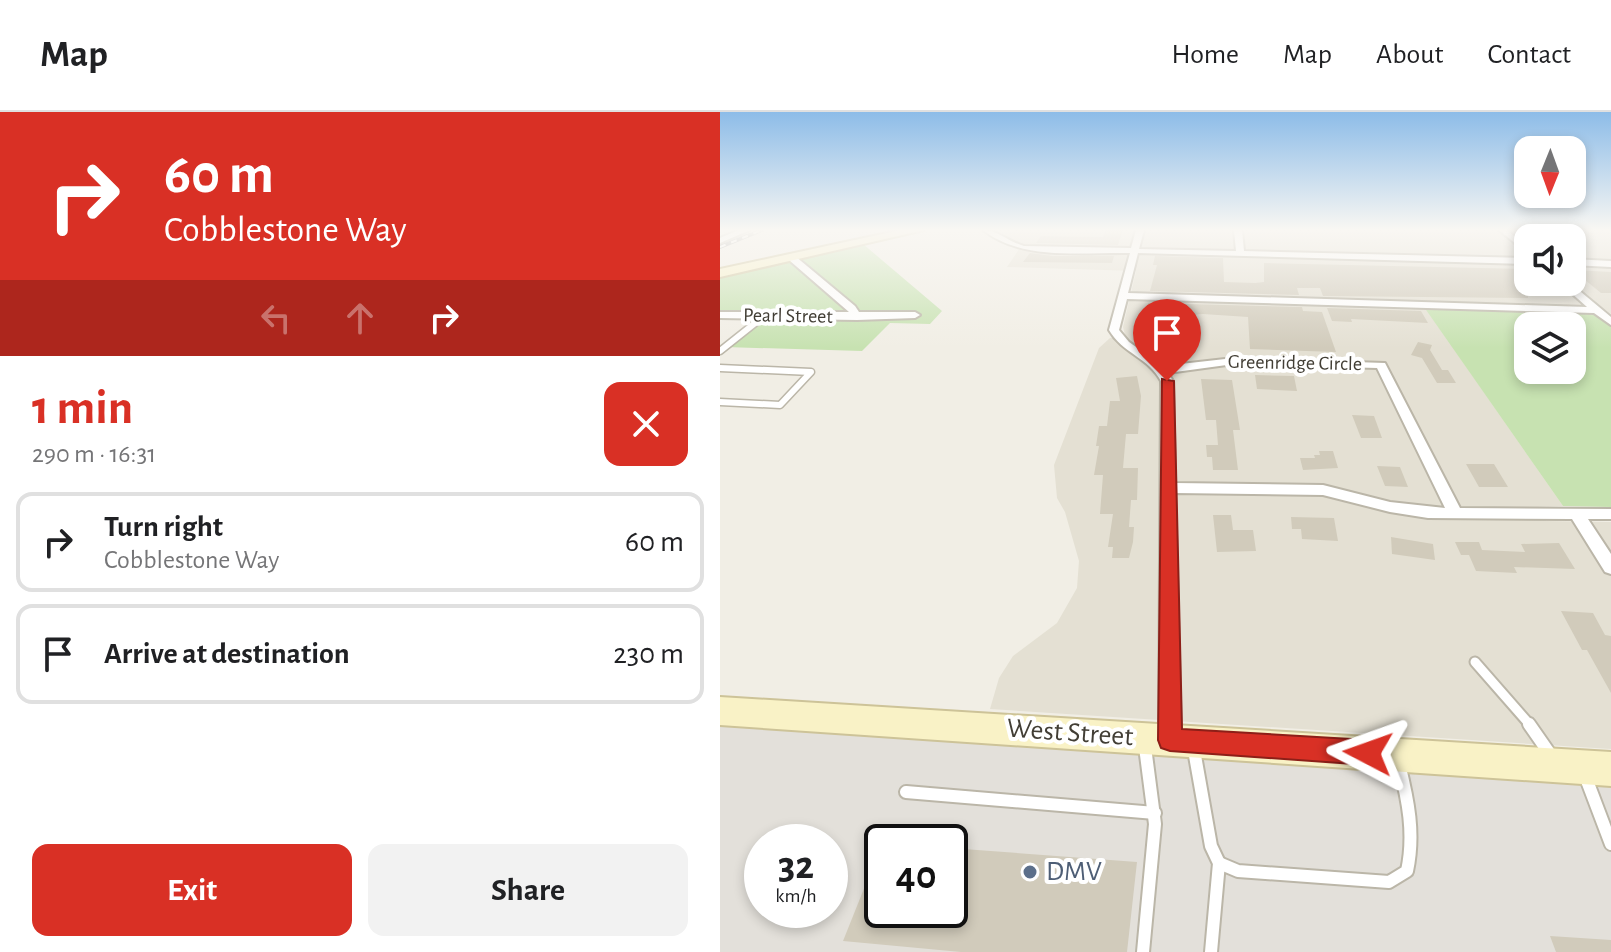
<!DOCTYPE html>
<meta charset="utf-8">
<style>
body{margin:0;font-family:"Alegreya Sans",sans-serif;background:#f2f2f2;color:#202124;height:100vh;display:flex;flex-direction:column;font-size:30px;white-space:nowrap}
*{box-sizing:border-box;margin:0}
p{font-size:26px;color:#757577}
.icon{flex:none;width:44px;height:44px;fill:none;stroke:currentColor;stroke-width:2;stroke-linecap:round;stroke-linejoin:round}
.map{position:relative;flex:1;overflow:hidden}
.details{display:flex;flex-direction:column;background:#fff;width:720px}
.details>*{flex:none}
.banner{background:#d93025;color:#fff;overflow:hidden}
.needle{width:52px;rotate:181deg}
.buttons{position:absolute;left:794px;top:24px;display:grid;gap:16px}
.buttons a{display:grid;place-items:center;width:72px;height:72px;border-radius:16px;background:#fff;box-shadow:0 4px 12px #0003;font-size:40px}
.speed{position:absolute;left:24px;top:712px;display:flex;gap:16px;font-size:40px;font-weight:700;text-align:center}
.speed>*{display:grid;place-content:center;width:104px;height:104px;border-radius:50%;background:#fff;box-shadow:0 4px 12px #0003;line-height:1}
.speed small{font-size:20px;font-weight:400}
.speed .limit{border:4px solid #111;border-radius:12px;background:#fff;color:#111}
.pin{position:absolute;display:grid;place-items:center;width:68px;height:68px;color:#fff;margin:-82px -34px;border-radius:50% 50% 50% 0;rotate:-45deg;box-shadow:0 0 8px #0007}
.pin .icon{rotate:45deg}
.me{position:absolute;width:88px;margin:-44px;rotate:274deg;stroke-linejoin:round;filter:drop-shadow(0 0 6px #0008)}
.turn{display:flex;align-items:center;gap:28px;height:168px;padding:0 32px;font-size:36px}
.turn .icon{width:104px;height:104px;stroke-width:2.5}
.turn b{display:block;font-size:56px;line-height:68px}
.lanes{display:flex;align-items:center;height:76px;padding:0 32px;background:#0003;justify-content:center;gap:40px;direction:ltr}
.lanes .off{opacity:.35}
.round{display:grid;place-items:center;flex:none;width:84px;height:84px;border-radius:16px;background:#f2f2f2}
.headline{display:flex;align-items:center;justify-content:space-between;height:136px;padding:0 32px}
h1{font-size:48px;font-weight:700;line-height:60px;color:#d93025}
.cta{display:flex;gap:16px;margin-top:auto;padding:16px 32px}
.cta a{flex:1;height:92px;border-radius:16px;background:#d93025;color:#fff;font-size:32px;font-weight:700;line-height:92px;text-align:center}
.cta a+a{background:#f2f2f2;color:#202124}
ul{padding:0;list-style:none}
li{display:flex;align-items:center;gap:24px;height:100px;margin:0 16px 12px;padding:0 16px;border:4px solid #e0e0e0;border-radius:16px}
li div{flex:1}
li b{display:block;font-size:30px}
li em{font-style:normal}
header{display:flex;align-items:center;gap:48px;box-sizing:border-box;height:112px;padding:0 40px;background:#fff;border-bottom:2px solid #e0e0e0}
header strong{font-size:38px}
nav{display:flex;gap:44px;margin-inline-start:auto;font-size:28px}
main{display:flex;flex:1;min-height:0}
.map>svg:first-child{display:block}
.residential{fill:#e4e0d3;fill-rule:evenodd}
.industrial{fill:#e3e0da;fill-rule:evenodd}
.green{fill:#c7e2b1;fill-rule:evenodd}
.building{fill:#d1cbbb}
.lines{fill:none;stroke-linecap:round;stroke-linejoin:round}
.lane-far2-casing{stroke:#bbb6a8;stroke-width:9}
.lane-far1-casing{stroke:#bbb6a8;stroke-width:13}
.lane-casing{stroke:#bbb6a8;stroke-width:16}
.street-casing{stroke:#bbb6a8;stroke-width:4}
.secondary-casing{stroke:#cdc398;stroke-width:4}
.lane-far2{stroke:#fff;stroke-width:6}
.lane-far1{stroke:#fff;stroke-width:9}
.lane{stroke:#fff;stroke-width:12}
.street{fill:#fff;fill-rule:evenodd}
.secondary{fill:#f9f2c6;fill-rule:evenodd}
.rail-casing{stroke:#949494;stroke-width:4}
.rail{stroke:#fff;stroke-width:2;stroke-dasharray:6;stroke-linecap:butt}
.route{fill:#d93025;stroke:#8d1f18;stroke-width:2}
.service-dot{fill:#5c6f8a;stroke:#fff;stroke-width:3}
.labels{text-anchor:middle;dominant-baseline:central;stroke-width:8;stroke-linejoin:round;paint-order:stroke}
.far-street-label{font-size:20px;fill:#423e35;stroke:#fff}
.near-street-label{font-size:28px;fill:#423e35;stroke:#fff}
.near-service-label{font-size:28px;fill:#4e5e75;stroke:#fff;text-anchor:start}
</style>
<header>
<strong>Map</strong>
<nav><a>Home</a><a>Map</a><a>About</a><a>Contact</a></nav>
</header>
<main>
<section class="details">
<div class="banner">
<div class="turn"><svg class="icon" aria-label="right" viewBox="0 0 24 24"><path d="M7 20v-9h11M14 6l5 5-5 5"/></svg><div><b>60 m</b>Cobblestone Way</div></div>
<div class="lanes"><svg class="icon off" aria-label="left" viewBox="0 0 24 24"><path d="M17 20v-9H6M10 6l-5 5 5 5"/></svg><svg class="icon off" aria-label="ahead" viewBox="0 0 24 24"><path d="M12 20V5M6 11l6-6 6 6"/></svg><svg class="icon" aria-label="right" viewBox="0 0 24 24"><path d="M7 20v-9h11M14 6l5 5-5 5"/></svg></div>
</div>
<div class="headline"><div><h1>1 min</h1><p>290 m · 16:31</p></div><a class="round" style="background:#d93025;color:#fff"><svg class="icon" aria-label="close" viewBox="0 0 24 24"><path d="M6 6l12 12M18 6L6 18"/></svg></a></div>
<ul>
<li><svg class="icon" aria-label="right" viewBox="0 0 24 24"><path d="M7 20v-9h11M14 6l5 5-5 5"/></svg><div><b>Turn right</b><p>Cobblestone Way</p></div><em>60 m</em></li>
<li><svg class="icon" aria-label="arrive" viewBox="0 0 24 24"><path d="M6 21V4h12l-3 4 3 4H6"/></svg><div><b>Arrive at destination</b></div><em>230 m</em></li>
</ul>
<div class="cta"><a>Exit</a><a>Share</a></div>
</section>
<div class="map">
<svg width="891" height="840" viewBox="0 0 891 840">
<rect width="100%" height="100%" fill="#f1eee5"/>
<path class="residential" d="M274 118H891V202L881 195 701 190 843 394 817 395 826 409 891 410V637L270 597 279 566 293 544 337 511 357 476 359 449 345 400 337 386 334 353 379 236 390 226 405 223 403 215 416 159 287 155 302 133ZM808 126H852V170H808Z"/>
<path class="industrial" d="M0 612 891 670V840H0ZM42 730H110V798H42ZM162 730H230V798H162Z"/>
<g class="green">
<polygon points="143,132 222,199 210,212 170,211 142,239 5,235 43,206 0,204 0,162"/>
<path d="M704 195 872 201 891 214V395L843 394ZM808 214H852V258H808Z"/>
</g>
<g class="building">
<polygon points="386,118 403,118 398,133 316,131 321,124 383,125"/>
<polygon points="310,141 333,144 394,144 392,151 303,150"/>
<polygon points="435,144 503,146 504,170 535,171 544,170 544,151 808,157 808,186 603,184 600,176 577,176 579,183 430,179 437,153 433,153"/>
<polygon points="853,158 891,160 891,181 881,181"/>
<polygon points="428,191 582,195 583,199 602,200 616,240 530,237 528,205 483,202 426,206"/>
<polygon points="607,196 701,199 708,211 631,207 632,210 612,209"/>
<polygon points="698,230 712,233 710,238 722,258 728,258 736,271 717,271 702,246 691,243"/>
<polygon points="535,263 574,264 577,279 537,277"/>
<polygon points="417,264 421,284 418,322 406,322 403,356 418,356 417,388 411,388 409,415 414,415 413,430 409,446 392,446 393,435 388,435 393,402 380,402 383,363 374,363 379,334 376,334 379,314 387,314 390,289 400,289 396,266"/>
<polygon points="481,267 512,268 520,318 513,318 518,358 493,358 492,345 487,345 486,333 498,333 496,308 486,308"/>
<polygon points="632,303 654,304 662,326 641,326"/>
<polygon points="599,339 613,339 618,356 583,358 580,346 595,346 594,343 600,343"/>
<polygon points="746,352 774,352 788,375 759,375"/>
<polygon points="657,354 680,355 688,375 665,374"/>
<polygon points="493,403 511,403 513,418 533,418 536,439 497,440"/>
<polygon points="571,405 614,406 618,429 582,427 581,417 572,417"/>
<polygon points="671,425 713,432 715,448 672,442"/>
<polygon points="735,430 759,430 762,438 805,440 801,432 839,431 855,457 794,455 797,461 756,459 749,443 741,443"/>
<polygon points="841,499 873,501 885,523 891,524 891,581 867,538 862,538"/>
<polygon points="161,734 162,798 230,798 230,736 417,750 407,840 241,840 123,829"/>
<polygon points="830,824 891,828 891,840 836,840"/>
</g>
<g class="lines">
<g class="lane-far2-casing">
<g id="lane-far2">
<polyline points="0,239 44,204"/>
<polyline points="0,256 91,260 60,293 0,290"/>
</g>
</g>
<g class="lane-far1-casing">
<polyline id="lane-far1" points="755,550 811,614"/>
</g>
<g class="lane-casing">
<g id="lane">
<polyline points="809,612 832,645"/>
<polyline points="474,638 491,734 499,751 491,840"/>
<polyline points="866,666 891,732"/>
<polyline points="186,680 435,701"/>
<path d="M499 751 518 759 669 770 687 759C695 722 688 688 679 652"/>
<polyline points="423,840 435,712 425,635"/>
</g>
</g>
<g class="street-casing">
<g id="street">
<polygon points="19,118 30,118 0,131 0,126"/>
<path d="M263 118C277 118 289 130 304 134L411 136 416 118H424L419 137 516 139 514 118H522L524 139 808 146V152L418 141 408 181 867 195 839 170H849L891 205V213L874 201 407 187 399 218 409 230 443 254 514 246 665 251 740 396 891 397V407H868L891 442V462L885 460 852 407 708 406 670 400 603 383 455 381 461 628 458 635 450 638 442 635 439 628 441 269C429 246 402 241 389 218L410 141C362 140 302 149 263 118ZM514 252 657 256 725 396 670 390 603 373 455 371 453 269 448 261Z"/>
<polygon points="779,118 787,118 808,136 808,142"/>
<polygon points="69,144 75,144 135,194 139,200 195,200 200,203 195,206 137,208 0,206 0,200 129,200 69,148"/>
<polygon points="852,147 891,149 891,155 852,153"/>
</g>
</g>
<g class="secondary-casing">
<g id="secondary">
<polygon points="181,118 204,118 0,165 0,157"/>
<polygon points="0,585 891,640 891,674 0,613"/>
</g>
</g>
<use href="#lane-far2" class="lane-far2"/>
<use href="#lane-far1" class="lane-far1"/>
<use href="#lane" class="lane"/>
<use href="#street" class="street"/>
<use href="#secondary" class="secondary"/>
<g class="rail-casing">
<polyline id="rail" points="0,135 42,118"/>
</g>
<use href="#rail" class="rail"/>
</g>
<linearGradient id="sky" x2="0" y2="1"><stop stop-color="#8dbce8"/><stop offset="0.5" stop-color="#f9f7f3"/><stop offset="1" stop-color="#f9f7f3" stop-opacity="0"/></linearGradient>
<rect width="891" height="236" fill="url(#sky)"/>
<polygon class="route" points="442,267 454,269 462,617 648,628 657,632 660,641 657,649 648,653 450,639 441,636 438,628"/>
<circle class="service-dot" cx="310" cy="760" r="8"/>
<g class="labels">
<g class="far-street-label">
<text transform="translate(68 204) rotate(1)">Pearl Street</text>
<text transform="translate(575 251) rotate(1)">Greenridge Circle</text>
</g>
<g class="near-street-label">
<text transform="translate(350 621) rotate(4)">West Street</text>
</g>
<g class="near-service-label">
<text x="326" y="760">DMV</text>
</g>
</g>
</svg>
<div class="buttons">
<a><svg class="needle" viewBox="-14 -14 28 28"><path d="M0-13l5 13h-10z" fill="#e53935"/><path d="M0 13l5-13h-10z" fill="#757577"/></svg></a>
<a><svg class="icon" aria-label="sound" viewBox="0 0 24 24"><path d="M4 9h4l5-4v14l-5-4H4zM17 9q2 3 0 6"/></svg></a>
<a><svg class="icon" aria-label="layers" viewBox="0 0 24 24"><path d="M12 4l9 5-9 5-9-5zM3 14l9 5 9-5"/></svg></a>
</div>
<div class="speed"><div>32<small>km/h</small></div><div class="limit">40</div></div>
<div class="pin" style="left:447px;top:269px;background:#d93025"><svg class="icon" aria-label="arrive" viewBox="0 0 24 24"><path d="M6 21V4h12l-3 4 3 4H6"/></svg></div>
<svg class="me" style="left:648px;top:641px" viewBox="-20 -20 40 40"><path d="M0-17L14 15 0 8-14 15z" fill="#d93025" stroke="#fff" stroke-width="4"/></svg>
</div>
</main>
